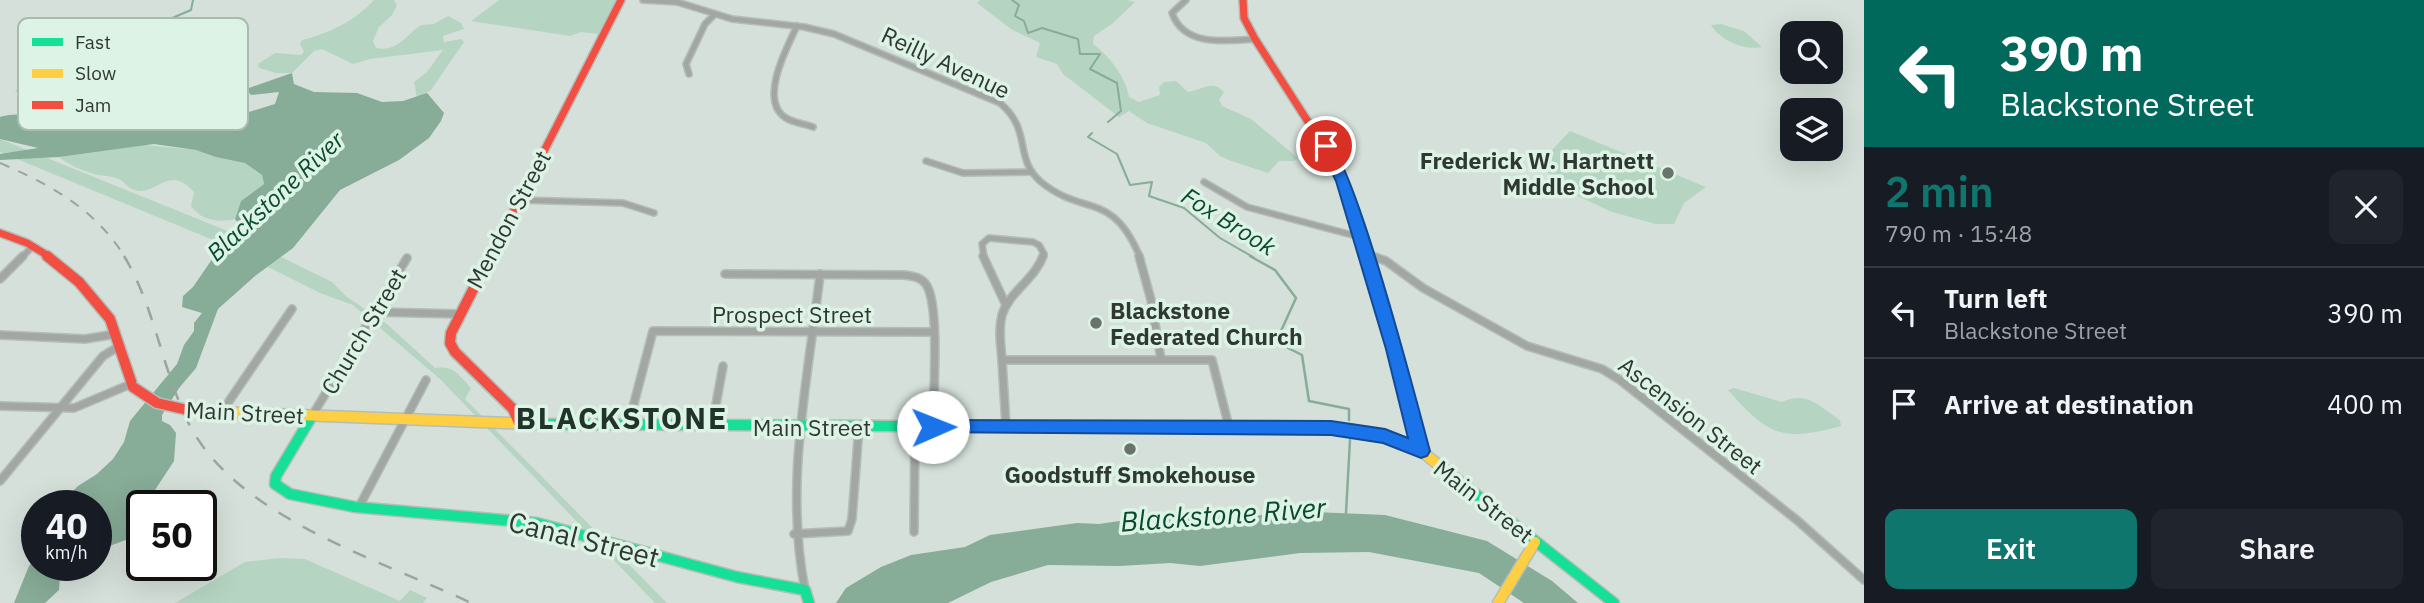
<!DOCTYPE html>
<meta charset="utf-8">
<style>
body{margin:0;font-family:"IBM Plex Sans",sans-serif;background:#20242c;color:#f1f3f6;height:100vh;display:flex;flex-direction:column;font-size:26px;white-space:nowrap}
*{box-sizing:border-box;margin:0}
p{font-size:23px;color:#9ea1a6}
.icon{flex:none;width:38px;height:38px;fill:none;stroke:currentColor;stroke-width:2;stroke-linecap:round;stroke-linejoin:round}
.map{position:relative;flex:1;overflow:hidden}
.details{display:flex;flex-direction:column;background:#171b24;width:560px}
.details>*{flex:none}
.guide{background:#00695c;color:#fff;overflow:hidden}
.tools{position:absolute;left:1780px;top:21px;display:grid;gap:14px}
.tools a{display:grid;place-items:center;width:63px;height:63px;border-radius:14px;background:#171b24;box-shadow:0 7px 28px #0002;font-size:35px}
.speed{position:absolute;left:21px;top:490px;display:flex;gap:14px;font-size:35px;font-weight:700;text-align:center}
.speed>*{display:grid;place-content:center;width:91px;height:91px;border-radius:50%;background:#171b24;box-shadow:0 7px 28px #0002;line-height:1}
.speed small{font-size:18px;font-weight:400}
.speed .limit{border:4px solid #111;border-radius:10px;background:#fff;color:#111}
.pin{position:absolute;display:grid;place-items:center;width:60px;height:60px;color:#fff;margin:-30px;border:4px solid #fff;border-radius:50%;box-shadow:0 2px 7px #0007}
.me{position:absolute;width:77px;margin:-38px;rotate:89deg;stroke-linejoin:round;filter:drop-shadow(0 0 5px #0008)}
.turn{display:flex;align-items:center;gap:24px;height:147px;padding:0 21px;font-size:32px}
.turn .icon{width:91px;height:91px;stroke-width:2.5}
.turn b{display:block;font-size:49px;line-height:60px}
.round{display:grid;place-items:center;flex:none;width:74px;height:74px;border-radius:14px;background:#20242c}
.overview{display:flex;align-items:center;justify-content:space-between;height:119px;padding:0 21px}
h1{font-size:42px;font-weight:600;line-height:52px;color:#0f766e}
.button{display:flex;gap:14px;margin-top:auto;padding:14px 21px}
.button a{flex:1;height:80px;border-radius:14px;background:#0f766e;color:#fff;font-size:28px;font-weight:600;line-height:80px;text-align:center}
.button a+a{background:#20242c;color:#f1f3f6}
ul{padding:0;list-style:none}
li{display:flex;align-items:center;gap:21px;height:91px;padding:0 21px;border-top:2px solid #363941}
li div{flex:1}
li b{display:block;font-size:26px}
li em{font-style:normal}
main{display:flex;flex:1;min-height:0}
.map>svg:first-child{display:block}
.green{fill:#b5d5c2}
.water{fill:#87ac97}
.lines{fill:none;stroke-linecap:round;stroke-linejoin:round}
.stream-far1{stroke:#87ac97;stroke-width:2}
.stream{stroke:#87ac97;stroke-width:2.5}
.street-far1-casing{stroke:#b4beb8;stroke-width:8}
.street-casing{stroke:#b4beb8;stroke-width:10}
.fast-casing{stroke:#b4beb8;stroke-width:13}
.slow-casing{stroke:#b4beb8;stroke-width:13}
.jam-far1-casing{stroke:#b4beb8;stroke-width:10}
.jam-casing{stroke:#b4beb8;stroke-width:13}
.street-far1{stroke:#a3a7a4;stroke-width:5}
.street{stroke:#a3a7a4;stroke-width:7}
.fast{stroke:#16e098;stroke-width:10}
.slow{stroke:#ffcf43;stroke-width:10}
.jam-far1{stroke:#f24e42;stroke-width:7}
.jam{stroke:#f24e42;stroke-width:10}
.rail-far1{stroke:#9da39f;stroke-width:2;stroke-dasharray:10 10;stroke-linecap:butt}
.rail{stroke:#9da39f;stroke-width:2.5;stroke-dasharray:14 14;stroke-linecap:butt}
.jam-bridge-casing{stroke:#b4beb8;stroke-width:13;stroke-linecap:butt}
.jam-bridge{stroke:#f24e42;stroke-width:10}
.route{fill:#1a73e8;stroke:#114b97;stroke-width:2}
.poi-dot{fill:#69736c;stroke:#dcf3e5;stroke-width:2.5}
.labels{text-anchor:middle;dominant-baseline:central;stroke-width:7;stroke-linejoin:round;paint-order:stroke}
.street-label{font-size:23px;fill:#2f3832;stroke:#dcf3e5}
.poi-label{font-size:23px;font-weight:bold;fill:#2f3832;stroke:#dcf3e5;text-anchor:end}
.water-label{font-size:24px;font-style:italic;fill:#0a492d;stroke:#dcf3e5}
.near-water-label{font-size:28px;font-style:italic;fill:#0a492d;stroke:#dcf3e5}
.near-street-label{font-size:28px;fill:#2f3832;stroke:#dcf3e5}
.district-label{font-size:30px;font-weight:bold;letter-spacing:2px;fill:#213429;stroke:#dcf3e5}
.key{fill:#dcf3e5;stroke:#a8bbaf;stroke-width:2}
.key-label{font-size:19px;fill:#2f3832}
</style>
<main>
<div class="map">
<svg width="1864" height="603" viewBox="0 0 1864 603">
<rect width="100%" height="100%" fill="#d4e0d9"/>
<g class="green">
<path d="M374 0H394L397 5 392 15 379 27 373 41 376 48C398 52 405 36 421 25L434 24 448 16 461 23 464 29 443 36 444 42 461 39 464 42 431 90 417 98 414 82 427 72 443 50 370 59 353 64 322 49 314 51 292 73H276L259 68 258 64 275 53 301 55 304 52 300 44 302 40C330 33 355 21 374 0Z"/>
<polygon points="499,0 616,0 598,34 581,32 570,36 471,21"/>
<path d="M980 0H1127L1135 2 1112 24 1094 36 1093 44C1109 56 1126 77 1129 97L1139 102 1160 95 1159 87 1164 82 1176 81 1188 92C1202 90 1212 79 1224 92L1219 100 1222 106 1251 119 1298 158 1294 161H1279L1268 173 1231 161 1220 156 1206 143 1147 123 1129 111 1119 117 1063 74 1057 64 1036 57 1040 43 1011 29 977 3Z"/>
<path d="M1721 24 1744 31 1762 47C1744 51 1720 40 1711 25Z"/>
<path d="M92 62 98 65C80 80 55 78 39 93L15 92 17 89 47 79 43 73 48 66Z"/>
<polygon points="1570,131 1706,187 1684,203 1674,224 1656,224 1612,212 1558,187 1541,162"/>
<path d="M0 139 230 232 332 282 347 297 387 324 435 368C454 365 459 375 471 388L465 399 667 603H655L440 379 353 305 320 293 218 242 0 152Z"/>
<path d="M144 145 196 150 245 163 262 175 264 184 241 201 235 219C219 223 200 220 191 206L194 192C170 165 159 192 139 191 130 190 127 185 121 180 114 176 102 176 94 174 82 170 68 165 59 157Z"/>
<path d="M1734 388 1782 402C1808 390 1821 408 1840 420L1841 426C1782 442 1769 436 1728 390Z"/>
<polygon points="279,558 305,559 400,601 410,590 427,598 423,603 175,603 245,562"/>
</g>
<g class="water">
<path d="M146 46 142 62 126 83 118 100 121 110 139 121 191 113 249 112 275 104 279 92 251 95 246 89 292 73 294 84 314 92 357 93 382 102 403 101 427 93 444 113 441 121 429 138 399 160 340 190 293 248 255 276 218 309 196 368 179 388 162 415V421L170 425 176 433 174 461 155 490V499C171 504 186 501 201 506H142V534L96 551V506H58L78 486 97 474 113 459 124 442 130 421 177 364 184 345 194 331V323L202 313 182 307 183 296 193 287 215 255 237 239 241 227 235 219 241 201 264 184 262 175 245 163 216 157 196 150 154 144 59 157 0 160V154L38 148 0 139V117C6 114 33 113 39 116 44 117 48 124 52 127 66 135 89 131 99 118L93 114C93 101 105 96 112 87 116 83 116 77 118 72 123 60 134 48 146 46Z"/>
<polygon points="1314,512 1385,515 1487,541 1552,581 1578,603 1524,603 1479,573 1369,552 1300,553 1200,566 1170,563 1120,566 1048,565 991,582 948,603 836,603 846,588 881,567 911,555 965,547 990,535 1077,523 1099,524 1169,514 1181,516 1213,513 1233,517"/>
<polygon points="37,556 37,565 71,565 60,577 59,590 45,603 14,603 29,566"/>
</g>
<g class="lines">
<g class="stream-far1">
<polyline points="1012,0 1019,5 1015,16 1024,21 1028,33 1042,28 1078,39 1080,54 1100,54 1090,69 1117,83 1121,111 1108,122"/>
<polyline points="139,50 161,40 151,27 191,10 193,0"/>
<polyline points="1092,133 1088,137 1117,154 1130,185 1152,182 1149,196 1184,208 1220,238 1253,257"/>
</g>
<g class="stream">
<polyline points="1250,256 1275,270 1296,298 1276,342 1302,355 1309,401 1349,409 1349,420"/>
<polyline points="1346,513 1350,440"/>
</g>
<g class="street-far1-casing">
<g id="street-far1">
<path d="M643 0 677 2 732 19 804 27 834 34 1000 103C1033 131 1013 158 1041 182 1084 217 1112 190 1140 257"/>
<path d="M1186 0 1172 13C1184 47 1225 41 1255 39"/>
<path d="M797 26C787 47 758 101 786 118 794 123 805 124 813 127"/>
<polyline points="689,74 686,64 705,24 715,14"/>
<polyline points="926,161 963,173 1032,172"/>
<polyline points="1204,182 1247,207 1360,237"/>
<polyline points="519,200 623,203 654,213"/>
<polyline points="1365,253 1377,257"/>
<polyline points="22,257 33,246"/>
<polyline points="984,257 982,244 989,238 1033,242 1039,245 1044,254 1043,257"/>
</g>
</g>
<g class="street-casing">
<g id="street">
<polyline points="983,256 1006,305"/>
<polyline points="1139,256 1151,300 1161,359"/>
<polyline points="1372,256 1386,261 1423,288 1527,346 1602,369 1620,380 1798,521 1864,580"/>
<path d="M725 274 903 275C912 276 922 277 927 286 940 309 933 397 933 427"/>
<polyline points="0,279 23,256"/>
<polyline points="376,312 459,314"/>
<polyline points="0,335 85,339 116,334"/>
<path d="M1002 360C1001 345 998 330 1002 315 1009 292 1035 279 1043 256"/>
<polyline points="0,406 74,408 131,384"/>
<polyline points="221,413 292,309"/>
<polyline points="312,416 407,258"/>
<polyline points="628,426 653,331 932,332"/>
<polyline points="712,426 723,366"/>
<polyline points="1006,426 1002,360 1212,360 1229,427"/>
<polyline points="0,481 103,356 118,347"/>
<polyline points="359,507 426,380"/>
<polyline points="914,532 915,427"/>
<polyline points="794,534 848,531 852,519 859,427"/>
<path d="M805 590C784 482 808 381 820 274"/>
</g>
</g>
<g class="fast-casing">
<g id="fast">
<polyline points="312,416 276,476 275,484 290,494 355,507 537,523 737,577 805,590 809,603"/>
<polyline points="533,424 1058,427"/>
<polyline points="1459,481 1614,603"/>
</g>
</g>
<g class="slow-casing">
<g id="slow">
<polyline points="192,411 533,424"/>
<polyline points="1058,427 1331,428 1385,436 1421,451 1459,481"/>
<polyline points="1498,603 1535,542"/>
</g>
</g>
<g class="jam-far1-casing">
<g id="jam-far1">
<polyline points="1243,0 1244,18 1255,39 1339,170 1366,257"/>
<polyline points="0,233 27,243 50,257"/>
<polyline points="490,257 621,0"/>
</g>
</g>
<g class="jam-casing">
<g id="jam">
<polyline points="47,256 79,282 110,319 133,387"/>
<polyline points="490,256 451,333 450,343 455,352 513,409 519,423"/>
<polyline points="1366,256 1395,349 1421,451"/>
</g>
</g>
<use href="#street-far1" class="street-far1"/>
<use href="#street" class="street"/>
<use href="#fast" class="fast"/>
<use href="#slow" class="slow"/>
<use href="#jam-far1" class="jam-far1"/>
<use href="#jam" class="jam"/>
<path class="rail-far1" d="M0 163C51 185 95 209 125 257"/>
<path class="rail" d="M124 256C155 307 162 370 189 424 237 518 381 560 471 603"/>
<g class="jam-bridge-casing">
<polyline id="jam-bridge" points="133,387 157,403 192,411"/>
</g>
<use href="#jam-bridge" class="jam-bridge"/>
</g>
<path class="route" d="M1326 142C1352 150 1419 411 1430 451L1427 456 1421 458 1383 443 1331 435 927 432 924 427 927 422 933 420 1331 421 1385 429 1408 438 1386 349 1336 181 1319 146Z"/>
<g class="poi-dot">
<circle cx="1668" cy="173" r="7"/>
<circle cx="1096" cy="323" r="7"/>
<circle cx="1130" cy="449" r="7"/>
</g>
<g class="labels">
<g class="street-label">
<text transform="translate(946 62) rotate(25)">Reilly Avenue</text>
<text transform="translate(508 219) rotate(-62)">Mendon Street</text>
<text x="792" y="314">Prospect Street</text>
<text transform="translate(363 331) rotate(-59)">Church Street</text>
<text transform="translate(245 412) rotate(3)">Main Street</text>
<text transform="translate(1691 415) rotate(38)">Ascension Street</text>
<text x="812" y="427">Main Street</text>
<text transform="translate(1484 501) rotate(38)">Main Street</text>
</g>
<g class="poi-label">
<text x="1654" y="160">Frederick W. Hartnett<tspan x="1654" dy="26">Middle School</tspan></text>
<text x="1110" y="310" text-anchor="start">Blackstone<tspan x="1110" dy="26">Federated Church</tspan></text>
<text x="1130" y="474" text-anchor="middle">Goodstuff Smokehouse</text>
</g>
<g class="water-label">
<text transform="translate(275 196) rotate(-43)">Blackstone River</text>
<text transform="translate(1229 221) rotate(32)">Fox Brook</text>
</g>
<g class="near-water-label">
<text transform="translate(1223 514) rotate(-4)">Blackstone River</text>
</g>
<g class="near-street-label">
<text transform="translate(584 539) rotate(14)">Canal Street</text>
</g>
<g class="district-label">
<text x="622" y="417">BLACKSTONE</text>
</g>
</g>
<rect x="18" y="18" width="230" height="112" rx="10" class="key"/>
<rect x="32" y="38" width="31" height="8" fill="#16e098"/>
<rect x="32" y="69" width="31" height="9" fill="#ffcf43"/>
<rect x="32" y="101" width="31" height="8" fill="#f24e42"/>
<g class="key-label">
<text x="75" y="49">Fast</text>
<text x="75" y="80">Slow</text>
<text x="75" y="112">Jam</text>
</g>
</svg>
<div class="tools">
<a><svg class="icon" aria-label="search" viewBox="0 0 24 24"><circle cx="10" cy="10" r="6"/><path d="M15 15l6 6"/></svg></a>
<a><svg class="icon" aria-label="layers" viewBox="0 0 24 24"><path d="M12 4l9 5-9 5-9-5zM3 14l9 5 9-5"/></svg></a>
</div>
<div class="speed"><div>40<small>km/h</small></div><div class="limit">50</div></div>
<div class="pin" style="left:1326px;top:146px;background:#d93025"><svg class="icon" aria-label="arrive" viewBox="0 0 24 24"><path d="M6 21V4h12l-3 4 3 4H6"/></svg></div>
<svg class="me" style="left:933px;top:427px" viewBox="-20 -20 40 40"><circle r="19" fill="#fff"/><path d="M0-13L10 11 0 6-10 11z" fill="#1a73e8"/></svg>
</div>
<section class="details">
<div class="guide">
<div class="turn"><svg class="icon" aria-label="left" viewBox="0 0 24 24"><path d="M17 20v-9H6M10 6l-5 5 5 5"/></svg><div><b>390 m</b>Blackstone Street</div></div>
</div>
<div class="overview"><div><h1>2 min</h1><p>790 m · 15:48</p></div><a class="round"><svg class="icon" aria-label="close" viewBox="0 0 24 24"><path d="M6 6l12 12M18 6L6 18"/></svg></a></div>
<ul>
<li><svg class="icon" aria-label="left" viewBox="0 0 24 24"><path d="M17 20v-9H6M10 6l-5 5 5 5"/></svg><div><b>Turn left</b><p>Blackstone Street</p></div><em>390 m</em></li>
<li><svg class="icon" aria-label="arrive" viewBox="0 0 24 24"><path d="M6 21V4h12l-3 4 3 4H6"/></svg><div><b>Arrive at destination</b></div><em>400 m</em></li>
</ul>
<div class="button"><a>Exit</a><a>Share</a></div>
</section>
</main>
